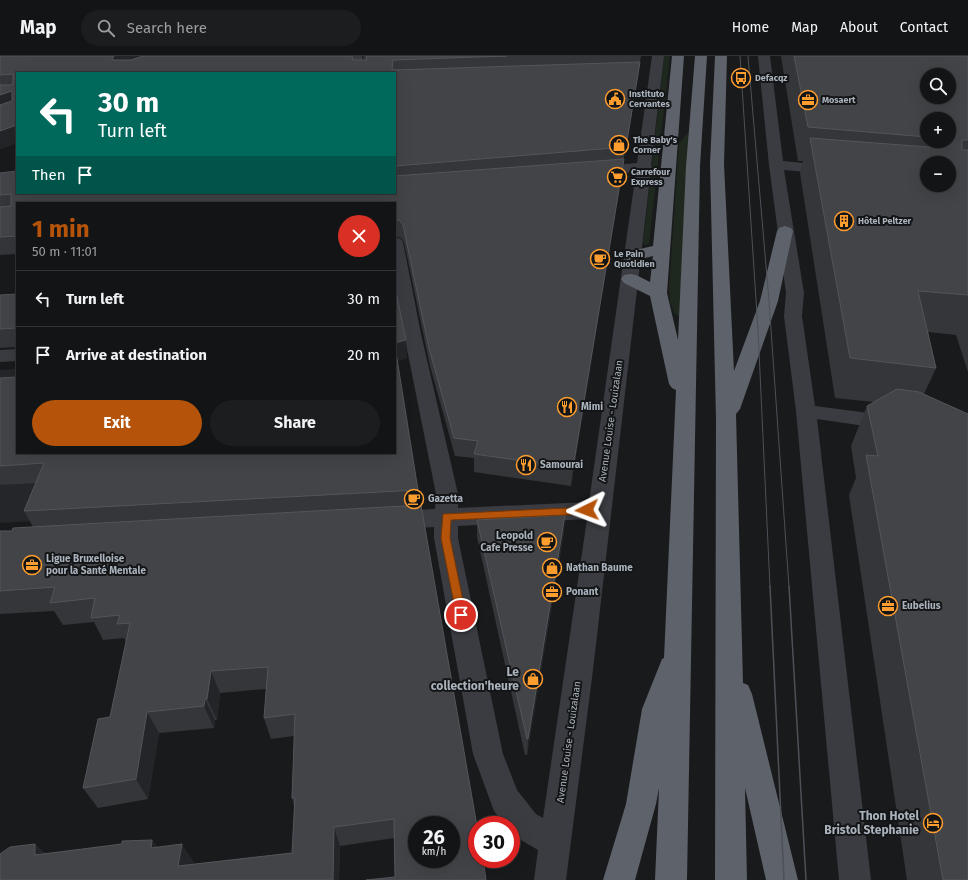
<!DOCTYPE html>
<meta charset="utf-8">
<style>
body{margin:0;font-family:"Fira Sans",sans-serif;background:#1c1d1e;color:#f1f3f6;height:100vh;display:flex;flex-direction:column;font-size:15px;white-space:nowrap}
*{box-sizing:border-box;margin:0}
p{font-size:13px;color:#9d9ea0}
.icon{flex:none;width:22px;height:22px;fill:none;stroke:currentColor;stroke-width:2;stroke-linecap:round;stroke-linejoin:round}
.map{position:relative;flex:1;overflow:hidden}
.sheet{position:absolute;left:16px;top:146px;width:380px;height:252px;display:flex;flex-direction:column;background:#131415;border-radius:0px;box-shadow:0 4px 16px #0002,0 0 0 1px #323334}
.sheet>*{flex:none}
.banner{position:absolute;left:16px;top:16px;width:380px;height:122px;border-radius:0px;box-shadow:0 4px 16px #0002,0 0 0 1px #323334;background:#00695c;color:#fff;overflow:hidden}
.buttons{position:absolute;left:920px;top:12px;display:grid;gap:8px}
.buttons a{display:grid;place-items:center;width:36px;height:36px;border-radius:50%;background:#131415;box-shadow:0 4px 16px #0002,0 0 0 1px #323334;font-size:20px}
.speed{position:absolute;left:408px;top:760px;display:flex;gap:8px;font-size:20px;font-weight:700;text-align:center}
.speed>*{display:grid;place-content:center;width:52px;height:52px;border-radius:50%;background:#131415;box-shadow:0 4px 16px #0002,0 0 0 1px #323334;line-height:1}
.speed small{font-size:10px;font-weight:400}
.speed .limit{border:6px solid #d22;background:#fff;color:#111}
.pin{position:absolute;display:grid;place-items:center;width:34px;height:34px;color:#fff;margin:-17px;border:2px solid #fff;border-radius:50%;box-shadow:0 1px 4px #0007}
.me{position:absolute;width:44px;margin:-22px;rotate:267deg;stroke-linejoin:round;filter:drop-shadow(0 0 3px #0008)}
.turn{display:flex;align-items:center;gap:14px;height:84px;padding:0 16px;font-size:18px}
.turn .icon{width:52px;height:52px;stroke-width:2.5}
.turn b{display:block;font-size:28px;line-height:34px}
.then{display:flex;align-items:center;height:38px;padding:0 16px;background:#0003;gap:8px;font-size:15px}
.round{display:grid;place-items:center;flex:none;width:42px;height:42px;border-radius:21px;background:#1c1d1e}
.head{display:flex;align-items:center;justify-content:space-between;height:68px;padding:0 16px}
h1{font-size:24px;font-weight:700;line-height:30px;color:#b45309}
.action{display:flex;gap:8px;margin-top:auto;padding:8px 16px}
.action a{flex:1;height:46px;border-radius:24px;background:#b45309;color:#fff;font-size:16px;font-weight:700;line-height:46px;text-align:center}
.action a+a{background:#1c1d1e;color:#f1f3f6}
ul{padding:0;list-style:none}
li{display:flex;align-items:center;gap:12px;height:56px;padding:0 16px;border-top:1px solid #323334}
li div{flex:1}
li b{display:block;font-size:15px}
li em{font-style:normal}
header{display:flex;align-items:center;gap:24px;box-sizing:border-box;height:56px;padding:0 20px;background:#131415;border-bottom:1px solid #323334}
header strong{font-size:19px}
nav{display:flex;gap:22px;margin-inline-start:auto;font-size:14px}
.search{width:280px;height:36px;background:#1c1d1e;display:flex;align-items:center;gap:10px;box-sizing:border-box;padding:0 14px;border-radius:22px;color:#9d9ea0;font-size:15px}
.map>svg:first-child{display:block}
.built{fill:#252629}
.green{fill:#1f281f}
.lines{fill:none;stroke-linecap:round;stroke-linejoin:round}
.minor{fill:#3a3c41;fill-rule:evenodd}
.trunk{fill:#5e626a;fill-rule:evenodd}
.tram-far1{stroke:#4d5057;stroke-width:1}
.tram{stroke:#4d5057;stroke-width:1.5}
.wall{fill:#35363a;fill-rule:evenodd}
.shaded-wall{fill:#242528}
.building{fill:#424448;stroke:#52555a;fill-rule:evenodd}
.route{fill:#b45309;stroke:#753606}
.labels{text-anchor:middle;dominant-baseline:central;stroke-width:4;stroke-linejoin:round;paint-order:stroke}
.far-poi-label{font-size:9px;font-weight:bold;fill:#abb3bd;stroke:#141517;text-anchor:start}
.poi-label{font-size:10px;font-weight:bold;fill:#abb3bd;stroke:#141517;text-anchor:start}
.street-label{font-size:10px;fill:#abb3bd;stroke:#141517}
.near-poi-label{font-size:12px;font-weight:bold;fill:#abb3bd;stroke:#141517;text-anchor:end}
</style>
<header>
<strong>Map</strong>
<div class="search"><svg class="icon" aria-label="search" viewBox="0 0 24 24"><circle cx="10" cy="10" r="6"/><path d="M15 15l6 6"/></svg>Search here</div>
<nav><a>Home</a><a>Map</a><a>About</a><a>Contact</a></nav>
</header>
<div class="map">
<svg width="968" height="824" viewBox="0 0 968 824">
<rect width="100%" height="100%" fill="#191a1c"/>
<polygon class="built" points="17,313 17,397 75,397 51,464 0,467 0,314"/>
<g class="green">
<polygon points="664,0 670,0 649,188 645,189 643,187"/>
<polygon points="687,78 690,79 681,259 679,260 674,257 670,245 669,234 679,87"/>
</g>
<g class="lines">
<g class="minor">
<polygon points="350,0 362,0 367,17 355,17"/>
<path d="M652 0H664L651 109 652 111 651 113 593 614 566 824H534L538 794 514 780 511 776V769H505L494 755 473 698 434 482V471L395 473 387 470 383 464 387 458 395 455 435 453 436 438 395 233V181L401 183 403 186 421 278 458 438V452L589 446 636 116 592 119 587 118 585 115 587 112 592 111 637 107ZM587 463 543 762 536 758 517 734 503 698 458 482V470Z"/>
<polygon points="758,0 770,0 783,105 832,110 837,111 839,114 837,117 832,118 784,114 804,237 802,260 815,350 892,360 899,362 902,367 899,372 892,374 817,363 871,824 839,824 796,355 784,260 786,237 769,109"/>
<polygon points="17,293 17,305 0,306 0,294"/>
</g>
<g class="trunk">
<polygon points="672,0 684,0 667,237 678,284 686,110 695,0 707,0 700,110 687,824 655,824 659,732 656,748 635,824 603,824 626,748 642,653 662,603 664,602 676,334 672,332 669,328 650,240 624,227 621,223 624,219 630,218 636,219 650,226 653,200 633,205 627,204 625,200 627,196 653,190"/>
<polygon points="715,0 727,0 724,108 734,315 760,245 777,175 779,172 785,170 791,172 793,175 778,245 740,353 736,358 743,627 748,629 752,638 798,824 766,824 745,732 747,824 715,824 716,363 710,108"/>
</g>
<g class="tram-far1">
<polyline points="740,0 758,274 770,531"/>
<polyline points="748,0 769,245 789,531"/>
</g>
<g class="tram">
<polyline points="770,530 784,824"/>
<polyline points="789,530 806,824"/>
</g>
</g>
<g class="wall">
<polygon points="0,0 353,4 364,4 363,0 641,0 623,107 571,430 474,416 474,402 455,400 430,310 404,186 401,182 395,180 395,147 17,147 17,198 0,199 0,117 17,137 395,137 395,17 17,17 17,87 0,93"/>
<path d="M781 0H968V316L956 279 928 276 936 312 924 338 968 824H907L849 439 856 422 851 390 867 350 874 346 835 342 800 117 803 105H798ZM927 63 949 85H927Z"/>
<polygon points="395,231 407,302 397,305 418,434 419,449 395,821 394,782 340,790 339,824 0,824 35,788 45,798 152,784 157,791 194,806 193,808 292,797 294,750 292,742 294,680 271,683 264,662 266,633 220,637 217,664 215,664 214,672 159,677 148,743 98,752 83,732 110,661 126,586 124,582 103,584 94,566 63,569 54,555 0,558 0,475 12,475 33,471 24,455 36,427 0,429 0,322 17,397 395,397"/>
<polygon points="17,238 17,291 0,292 0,239"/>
<polygon points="477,464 564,476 527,699 525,699 477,481"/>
</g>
<g class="shaded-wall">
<polygon points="114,0 157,0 120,13 112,3"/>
<polygon points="640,6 638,20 624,107 626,91"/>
<polygon points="12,35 17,48 0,56 0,39"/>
<polygon points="17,69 17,87 0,93 0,75"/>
<polygon points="624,103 622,119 571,430 573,412"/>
<polygon points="406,284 407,302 396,305 395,287"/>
<polygon points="565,459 564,476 527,699 528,683"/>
<polygon points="211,615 220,637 217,664 207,643"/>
<polygon points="205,643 215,664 214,672 204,650"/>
<polygon points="147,656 159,677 148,743 136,723"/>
<polygon points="334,771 340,790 339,824 333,824"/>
<polygon points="152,784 164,802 151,792"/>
<polygon points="35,788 53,807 35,799"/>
<polygon points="182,788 194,806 191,824 178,810"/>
</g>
<g class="building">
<polygon points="0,0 114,0 112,3 114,4 131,4 143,0 352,0 353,4 367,4 366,0 507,0 393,4 392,13 394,14 640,6 626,91 395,110 395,17 17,17 17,69 0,75 0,49 12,45 12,35 0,39 0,29 11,29 13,27 13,18 0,19"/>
<path d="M794 0H968V84H962V94H968V239L918 235 936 312 850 302 810 82 941 92 942 91V85H949V63H927V81L808 71ZM927 19H949V41H927ZM927 107H949V129H927Z"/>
<polygon points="624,103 573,412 474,398 478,385 454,382 429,292 403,169 400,165 395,163 395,147 17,147 17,180 0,181 0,151 11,150 11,138 0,139 0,117 17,115 17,137 395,137 395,131 396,131 395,129 395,120"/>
<polygon points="395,231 406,284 395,287"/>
<polygon points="17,238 17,272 0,273 0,239"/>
<polygon points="395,290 418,434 24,455 44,407 0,410 0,322 17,321 17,397 395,397"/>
<polygon points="897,333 919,336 968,358 968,824 943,824 866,399 878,400 867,350"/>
<path d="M421 449 477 770V803H483L486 824H366L395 821 394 763 334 771 333 824H0V798L10 791 35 788V799L122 788V785L152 784 151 792 182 788 178 810 292 797 295 742H292L295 658 264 662 268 611 211 615 207 643H205L204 650 147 656 136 723 83 732 98 663 110 661 130 567 117 568 120 559 91 562 95 542 50 547 55 531 0 535V475H12L13 472ZM417 769H451V803H417Z"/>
<polygon points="565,459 528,683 527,683 477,464"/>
</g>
<polygon class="route" points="587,451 592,454 587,458 451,464 450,482 466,559 464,562 461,563 457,562 441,482 443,458"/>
<defs>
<g id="bus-ring" transform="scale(1)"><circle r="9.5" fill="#141517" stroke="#ff9e2e" stroke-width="1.5"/><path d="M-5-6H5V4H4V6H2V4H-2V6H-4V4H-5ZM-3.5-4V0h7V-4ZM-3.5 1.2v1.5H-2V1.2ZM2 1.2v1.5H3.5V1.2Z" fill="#ff9e2e"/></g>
<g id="civic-ring" transform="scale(1)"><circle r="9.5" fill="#141517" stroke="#ff9e2e" stroke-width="1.5"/><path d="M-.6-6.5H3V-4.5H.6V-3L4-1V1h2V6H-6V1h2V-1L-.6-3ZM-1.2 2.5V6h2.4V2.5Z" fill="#ff9e2e"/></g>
<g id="office-ring" transform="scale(1)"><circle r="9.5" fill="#141517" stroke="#ff9e2e" stroke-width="1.5"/><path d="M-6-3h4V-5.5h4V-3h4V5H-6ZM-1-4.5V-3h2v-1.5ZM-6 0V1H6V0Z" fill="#ff9e2e"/></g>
<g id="shop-ring" transform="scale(1)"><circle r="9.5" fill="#141517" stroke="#ff9e2e" stroke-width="1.5"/><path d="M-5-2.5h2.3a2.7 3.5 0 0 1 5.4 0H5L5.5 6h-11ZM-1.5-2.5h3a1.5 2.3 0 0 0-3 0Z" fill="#ff9e2e"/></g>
<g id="supermarket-ring" transform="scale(1)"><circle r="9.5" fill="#141517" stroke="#ff9e2e" stroke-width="1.5"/><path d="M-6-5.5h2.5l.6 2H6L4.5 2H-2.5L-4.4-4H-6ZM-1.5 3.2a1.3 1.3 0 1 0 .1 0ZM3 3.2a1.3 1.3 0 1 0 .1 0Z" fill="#ff9e2e"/></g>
<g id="building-ring" transform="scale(1)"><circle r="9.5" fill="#141517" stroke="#ff9e2e" stroke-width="1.5"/><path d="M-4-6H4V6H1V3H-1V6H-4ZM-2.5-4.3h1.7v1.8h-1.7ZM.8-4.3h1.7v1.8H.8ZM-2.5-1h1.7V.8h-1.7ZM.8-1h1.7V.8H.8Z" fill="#ff9e2e"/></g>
<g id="cafe-ring" transform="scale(1)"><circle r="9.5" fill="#141517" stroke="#ff9e2e" stroke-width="1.5"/><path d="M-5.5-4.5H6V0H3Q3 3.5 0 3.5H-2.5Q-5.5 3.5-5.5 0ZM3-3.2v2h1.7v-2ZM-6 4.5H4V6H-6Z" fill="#ff9e2e"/></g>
<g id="restaurant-ring" transform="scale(1)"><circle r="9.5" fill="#141517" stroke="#ff9e2e" stroke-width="1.5"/><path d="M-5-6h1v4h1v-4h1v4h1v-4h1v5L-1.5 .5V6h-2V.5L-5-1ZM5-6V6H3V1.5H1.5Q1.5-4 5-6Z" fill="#ff9e2e"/></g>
<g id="hotel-ring" transform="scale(1)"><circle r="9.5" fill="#141517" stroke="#ff9e2e" stroke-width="1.5"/><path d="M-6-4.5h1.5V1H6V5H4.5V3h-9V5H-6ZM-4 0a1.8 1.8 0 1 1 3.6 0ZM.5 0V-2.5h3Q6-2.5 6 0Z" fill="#ff9e2e"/></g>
</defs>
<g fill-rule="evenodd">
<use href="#bus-ring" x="741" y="22"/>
<use href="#civic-ring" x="615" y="43"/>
<use href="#office-ring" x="808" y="44"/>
<use href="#shop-ring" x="619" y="89"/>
<use href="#supermarket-ring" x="617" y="121"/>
<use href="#building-ring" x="844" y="165"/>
<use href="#cafe-ring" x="600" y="203"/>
<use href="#restaurant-ring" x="567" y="351"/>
<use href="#restaurant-ring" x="526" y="409"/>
<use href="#cafe-ring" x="414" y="443"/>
<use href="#cafe-ring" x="547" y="486"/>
<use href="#office-ring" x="32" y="509"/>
<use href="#shop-ring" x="552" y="512"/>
<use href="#office-ring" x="552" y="536"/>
<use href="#office-ring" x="888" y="550"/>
<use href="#shop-ring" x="533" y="623"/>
<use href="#hotel-ring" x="933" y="767"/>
</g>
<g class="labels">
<g class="far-poi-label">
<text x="755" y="22">Defacqz</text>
<text x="629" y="38">Instituto<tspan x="629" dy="10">Cervantes</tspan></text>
<text x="822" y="44">Mosaert</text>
<text x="633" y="84">The Baby's<tspan x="633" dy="10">Corner</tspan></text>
<text x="631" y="116">Carrefour<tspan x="631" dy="10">Express</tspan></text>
<text x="858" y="165">Hôtel Peltzer</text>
<text x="614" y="198">Le Pain<tspan x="614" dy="10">Quotidien</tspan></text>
</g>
<g class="poi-label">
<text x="581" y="351">Mimi</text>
<text x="540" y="409">Samourai</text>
<text x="428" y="443">Gazetta</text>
<text x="533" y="480" text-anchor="end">Leopold<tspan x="533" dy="12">Cafe Presse</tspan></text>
<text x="46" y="503">Ligue Bruxelloise<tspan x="46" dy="12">pour la Santé Mentale</tspan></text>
<text x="566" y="512">Nathan Baume</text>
<text x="566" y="536">Ponant</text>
<text x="902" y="550">Eubelius</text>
</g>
<g class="street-label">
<text transform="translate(611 365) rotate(-82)">Avenue Louise - Louizalaan</text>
<text transform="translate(569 686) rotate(-82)">Avenue Louise - Louizalaan</text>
</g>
<g class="near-poi-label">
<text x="519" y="616">Le<tspan x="519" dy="14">collection'heure</tspan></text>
<text x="919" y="760">Thon Hotel<tspan x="919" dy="14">Bristol Stephanie</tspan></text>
</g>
</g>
</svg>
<div class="buttons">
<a><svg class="icon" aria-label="search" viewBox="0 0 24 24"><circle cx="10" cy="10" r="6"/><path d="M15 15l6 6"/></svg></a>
<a>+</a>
<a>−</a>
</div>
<div class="speed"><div>26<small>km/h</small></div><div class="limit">30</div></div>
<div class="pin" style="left:461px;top:559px;background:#d93025"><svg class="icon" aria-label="arrive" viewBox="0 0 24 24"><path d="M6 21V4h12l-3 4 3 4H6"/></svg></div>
<svg class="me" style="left:587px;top:454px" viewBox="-20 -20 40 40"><path d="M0-17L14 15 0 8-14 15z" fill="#b45309" stroke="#fff" stroke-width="4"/></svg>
<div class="banner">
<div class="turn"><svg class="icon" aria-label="left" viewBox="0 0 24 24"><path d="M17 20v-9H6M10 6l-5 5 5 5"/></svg><div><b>30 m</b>Turn left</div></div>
<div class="then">Then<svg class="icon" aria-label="arrive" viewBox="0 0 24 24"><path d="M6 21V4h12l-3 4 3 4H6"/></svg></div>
</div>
<section class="sheet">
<div class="head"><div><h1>1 min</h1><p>50 m · 11:01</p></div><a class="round" style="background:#d93025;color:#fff"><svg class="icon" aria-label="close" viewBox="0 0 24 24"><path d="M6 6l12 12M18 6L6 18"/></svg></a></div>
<ul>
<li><svg class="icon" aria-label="left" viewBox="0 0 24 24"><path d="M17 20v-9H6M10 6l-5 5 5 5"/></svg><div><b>Turn left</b></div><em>30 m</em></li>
<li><svg class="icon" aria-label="arrive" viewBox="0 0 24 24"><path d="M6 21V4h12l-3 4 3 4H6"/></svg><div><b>Arrive at destination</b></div><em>20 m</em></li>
</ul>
<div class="action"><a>Exit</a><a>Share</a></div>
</section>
</div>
